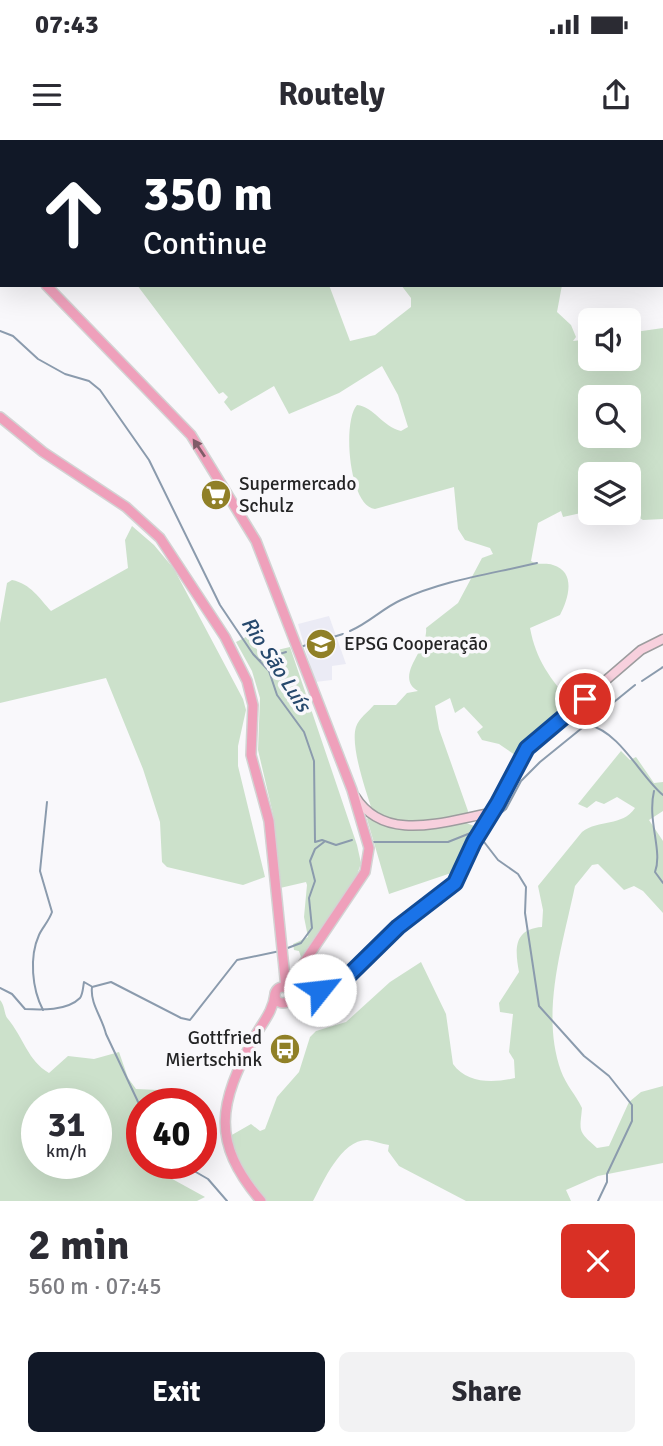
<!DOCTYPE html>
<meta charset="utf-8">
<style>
body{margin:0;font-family:Signika,sans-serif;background:#f2f2f3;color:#2b2b33;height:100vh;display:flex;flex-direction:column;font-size:26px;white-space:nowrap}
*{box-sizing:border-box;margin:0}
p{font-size:23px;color:#7c7c81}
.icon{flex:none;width:38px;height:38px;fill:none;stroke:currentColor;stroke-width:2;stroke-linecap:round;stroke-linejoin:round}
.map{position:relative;height:1061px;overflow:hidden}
.side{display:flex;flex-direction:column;background:#fff;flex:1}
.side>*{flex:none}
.top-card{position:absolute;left:0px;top:0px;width:663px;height:147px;box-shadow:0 7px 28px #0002;background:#111827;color:#fff;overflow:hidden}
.controls{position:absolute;left:578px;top:168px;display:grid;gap:14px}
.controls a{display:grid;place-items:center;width:63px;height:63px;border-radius:10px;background:#fff;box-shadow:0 7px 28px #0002;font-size:35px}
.speed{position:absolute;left:21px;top:948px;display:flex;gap:14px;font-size:35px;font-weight:700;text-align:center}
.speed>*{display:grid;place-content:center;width:91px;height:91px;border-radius:50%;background:#fff;box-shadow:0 7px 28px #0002;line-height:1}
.speed small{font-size:18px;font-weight:400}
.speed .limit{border:10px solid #d22;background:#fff;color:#111}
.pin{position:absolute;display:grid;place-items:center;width:60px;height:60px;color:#fff;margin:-30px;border:4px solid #fff;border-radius:50%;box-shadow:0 2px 7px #0007}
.me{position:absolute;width:77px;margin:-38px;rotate:61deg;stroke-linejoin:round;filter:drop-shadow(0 0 5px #0008)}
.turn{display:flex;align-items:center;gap:24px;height:147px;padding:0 28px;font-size:32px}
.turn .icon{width:91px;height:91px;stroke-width:2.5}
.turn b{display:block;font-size:49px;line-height:60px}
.round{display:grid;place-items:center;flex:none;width:74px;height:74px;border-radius:10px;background:#f2f2f3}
.overview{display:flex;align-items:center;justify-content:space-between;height:119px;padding:0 28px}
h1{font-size:42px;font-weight:800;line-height:52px}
.action{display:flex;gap:14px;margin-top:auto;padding:14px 28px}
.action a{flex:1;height:80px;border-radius:10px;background:#111827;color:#fff;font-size:28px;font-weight:800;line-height:80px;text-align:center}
.action a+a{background:#f2f2f3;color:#2b2b33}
.status{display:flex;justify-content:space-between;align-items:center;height:49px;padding:0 35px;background:#fff;direction:ltr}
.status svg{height:19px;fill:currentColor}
header{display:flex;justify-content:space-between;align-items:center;height:91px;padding:0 28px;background:#fff;font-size:32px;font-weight:800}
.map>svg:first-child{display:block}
.built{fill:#ebebf5}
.green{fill:#cce1cb;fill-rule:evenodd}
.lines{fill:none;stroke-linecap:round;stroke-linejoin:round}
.stream{stroke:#8b9bad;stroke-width:2}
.secondary-casing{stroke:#9c9c9e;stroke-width:11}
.primary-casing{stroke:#d3d3d3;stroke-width:12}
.secondary{stroke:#f7d0dd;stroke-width:8}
.primary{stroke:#efa0bb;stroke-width:9}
.oneway{fill:#7f5c68}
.route-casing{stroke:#114b97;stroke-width:18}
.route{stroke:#1a73e8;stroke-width:12}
.labels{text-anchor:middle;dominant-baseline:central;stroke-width:7;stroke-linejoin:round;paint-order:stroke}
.poi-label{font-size:19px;fill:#242425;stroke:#f9f8fb;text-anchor:start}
.water-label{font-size:21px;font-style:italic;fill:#27496d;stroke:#f9f8fb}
</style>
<div class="status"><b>07:43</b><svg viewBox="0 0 49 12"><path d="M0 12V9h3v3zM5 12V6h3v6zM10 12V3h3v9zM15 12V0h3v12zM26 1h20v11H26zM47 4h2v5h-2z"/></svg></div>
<header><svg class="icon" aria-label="menu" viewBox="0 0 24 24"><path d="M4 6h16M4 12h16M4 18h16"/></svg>Routely<svg class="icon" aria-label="share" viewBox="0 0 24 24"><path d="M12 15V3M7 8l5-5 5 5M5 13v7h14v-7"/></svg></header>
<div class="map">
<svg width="663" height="1061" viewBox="0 0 663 1061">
<rect width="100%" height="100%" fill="#f9f8fb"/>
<polygon class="built" points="329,476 346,524 332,526 332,540 315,542 298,484"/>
<g class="green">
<polygon points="318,0 663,0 663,103 662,2"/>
<path d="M137 145H329L350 201 375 195 411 167V158L401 145H562L557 172 571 185 576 197 573 201 590 199V219H628V193L663 188V379L643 380 628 371V334H590L589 365 581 373 563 377 561 371 538 383 531 421C539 426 545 422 553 425 577 432 568 460 560 475L530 488C536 520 550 539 572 563L533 595 515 615 499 604 482 600 477 592 483 587 464 567 455 573 450 558 435 566 439 589 468 671 466 683 477 687 479 694 463 729 389 754 367 679 372 670C366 651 350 606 356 587 359 578 368 572 374 565H396L407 553 418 551C393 536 429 509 426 488L458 463 482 418 493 414 490 408 465 400 458 389 454 347 375 369C349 367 342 281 357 265 374 267 383 287 401 291L408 287 398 255 382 226 339 253 289 274 274 246 231 271 224 262 228 257 223 252 219 254ZM590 257H628V296H590Z"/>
<path d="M132 386 154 405 174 429 243 559 246 570 238 606V626L265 737 243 745 167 727 162 722 160 682 143 629 106 538 0 563V483L7 443 12 440C31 444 39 458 51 471L128 428 125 400Z"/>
<polygon points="248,496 260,514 290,507 357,705 361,723 356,738 301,817 299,811 294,810 293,804 308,797 304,777 307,745 306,742 280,748 273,674 258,610 260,558 252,531 236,502"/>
<path d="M621 611 630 620 636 617 654 643 663 642V671L649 680 663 701V773L643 751 634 746 624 750 598 724 592 725 575 746C563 804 540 872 561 931 566 945 576 955 582 968 580 992 577 990 597 1008L609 1006 629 962 641 952 663 946V1023L598 1036 566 1050 571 1061H466L399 1026 388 1011 389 1005C382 1004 374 1001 367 1000 341 1000 323 1042 313 1061H267L238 1024 230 996 251 984 260 991 265 989 277 957 299 932 310 897 316 891 346 882 390 842 421 822 446 874 453 924C467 944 494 943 515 938L514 920 509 912 513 874 500 872 499 863 519 832C515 810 513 789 542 787L543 770 538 746 582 692C599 679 622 687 635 668L617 657 604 664 596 661 587 668 578 664Z"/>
<path d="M0 860C5 865 4 875 8 879 23 897 28 921 49 933L68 916 94 919 119 912 128 938 136 949 180 951 178 964H142V1024H154L165 1035 205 1057 197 1061H0ZM96 964V1024H37V964Z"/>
</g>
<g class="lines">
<g class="stream">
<polyline points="530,0 530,2"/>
<polyline points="0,191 13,196 38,219 65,234 89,241 100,250 149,320 220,465 253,514 269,531 277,555 304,592 314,621 315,702 322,700 336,705 352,700"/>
<path d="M350 491C369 483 383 468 401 460 444 440 491 434 537 423"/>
<polyline points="300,507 343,494"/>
<polyline points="260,520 286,512"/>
<polyline points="642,541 663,527"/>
<path d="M589 585C620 592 641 637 663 655"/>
<path d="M654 651C647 681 663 711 655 732L663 743"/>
<polyline points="491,681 506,669 521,641 540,622 635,545"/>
<polyline points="481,698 498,720 518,734 526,747 525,773 539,866 584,916 609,936 632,965 632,981 607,1034 607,1042 598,1061"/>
<polyline points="371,702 448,702 478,690"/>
<polyline points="285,809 301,803 312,788 309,758 315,741 310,721 315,709 324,702"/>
<polyline points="92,847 111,842 181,878 190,880 237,820 280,811"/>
<path d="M92 847C90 864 102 877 106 894L140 966 142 979"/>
<path d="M0 848 12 854 25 869C41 870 67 871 80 858 83 854 83 847 84 842L91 846"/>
<path d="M43 870C32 849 29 817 39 795 42 788 49 781 52 772L40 731 47 662"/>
<polyline points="182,1024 208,1039 227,1061"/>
</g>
<g class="secondary-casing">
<g id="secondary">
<path d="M355 656C385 705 447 680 491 673"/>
<polyline points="291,857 320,850 346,838 398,787 455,743 474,702 498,663 527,608 641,510 663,499"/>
</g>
</g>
<g class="primary-casing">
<g id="primary">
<polyline points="0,86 2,88"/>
<polyline points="46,145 191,295 256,401 352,650 369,708 365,732 287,848"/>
<polyline points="0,277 43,312 126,367 160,398 225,497 247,541 253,565 251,615 269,681 286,848"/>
<circle cx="283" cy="855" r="8"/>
<path d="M261 1061C210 1001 219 963 254 898 262 883 273 872 275 854"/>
</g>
</g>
<use href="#secondary" class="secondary"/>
<use href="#primary" class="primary"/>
</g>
<defs><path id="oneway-solid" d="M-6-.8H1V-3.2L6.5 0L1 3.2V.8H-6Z" transform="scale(1.75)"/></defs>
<use class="oneway" href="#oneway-solid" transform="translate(199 308) rotate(-124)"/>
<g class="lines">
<g class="route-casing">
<polyline id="route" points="320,850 346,838 398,787 455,743 474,702 498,663 527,608 585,559"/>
</g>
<use href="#route" class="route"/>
</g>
<defs>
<g id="supermarket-disc" transform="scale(1.575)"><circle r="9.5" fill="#908027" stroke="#f9f8fb"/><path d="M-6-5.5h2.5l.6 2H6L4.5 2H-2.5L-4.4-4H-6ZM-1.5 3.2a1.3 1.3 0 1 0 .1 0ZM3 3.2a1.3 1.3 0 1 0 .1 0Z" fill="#fff"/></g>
<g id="school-disc" transform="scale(1.575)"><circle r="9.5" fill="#908027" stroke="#f9f8fb"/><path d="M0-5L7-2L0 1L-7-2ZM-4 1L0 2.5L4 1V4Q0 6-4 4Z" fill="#fff"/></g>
<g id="bus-disc" transform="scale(1.575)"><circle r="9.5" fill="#908027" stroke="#f9f8fb"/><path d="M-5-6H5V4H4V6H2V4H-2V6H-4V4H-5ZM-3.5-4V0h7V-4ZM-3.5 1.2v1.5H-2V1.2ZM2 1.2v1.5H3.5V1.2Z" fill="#fff"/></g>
</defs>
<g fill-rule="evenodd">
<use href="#supermarket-disc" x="216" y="355"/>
<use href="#school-disc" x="321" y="504"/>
<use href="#bus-disc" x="285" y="909"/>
</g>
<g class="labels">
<g class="poi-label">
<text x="239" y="344">Supermercado<tspan x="239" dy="22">Schulz</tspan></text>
<text x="344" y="504">EPSG Cooperação</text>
<text x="262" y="898" text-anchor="end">Gottfried<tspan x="262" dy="22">Miertschink</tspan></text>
</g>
<g class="water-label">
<text transform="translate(276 524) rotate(57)">Rio São Luís</text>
</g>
</g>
</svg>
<div class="controls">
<a><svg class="icon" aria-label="sound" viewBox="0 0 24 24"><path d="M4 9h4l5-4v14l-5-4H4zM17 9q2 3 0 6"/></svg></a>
<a><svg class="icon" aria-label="search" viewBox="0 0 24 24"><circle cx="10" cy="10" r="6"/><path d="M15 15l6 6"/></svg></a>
<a><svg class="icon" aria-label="layers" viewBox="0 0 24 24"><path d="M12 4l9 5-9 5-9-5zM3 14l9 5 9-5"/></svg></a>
</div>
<div class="speed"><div>31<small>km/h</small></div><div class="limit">40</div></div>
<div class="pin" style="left:585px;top:559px;background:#d93025"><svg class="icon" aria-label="arrive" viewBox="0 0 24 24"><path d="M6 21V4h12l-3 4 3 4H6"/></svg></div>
<svg class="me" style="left:320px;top:850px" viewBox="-20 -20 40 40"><circle r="19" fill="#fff"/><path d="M0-13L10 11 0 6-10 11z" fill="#1a73e8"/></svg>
<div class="top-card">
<div class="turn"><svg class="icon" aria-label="ahead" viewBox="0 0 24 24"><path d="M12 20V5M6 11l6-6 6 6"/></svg><div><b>350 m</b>Continue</div></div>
</div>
</div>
<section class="side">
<div class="overview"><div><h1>2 min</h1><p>560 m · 07:45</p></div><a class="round" style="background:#d93025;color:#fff"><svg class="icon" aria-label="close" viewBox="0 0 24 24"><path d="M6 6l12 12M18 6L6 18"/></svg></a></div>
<div class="action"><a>Exit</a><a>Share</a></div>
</section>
